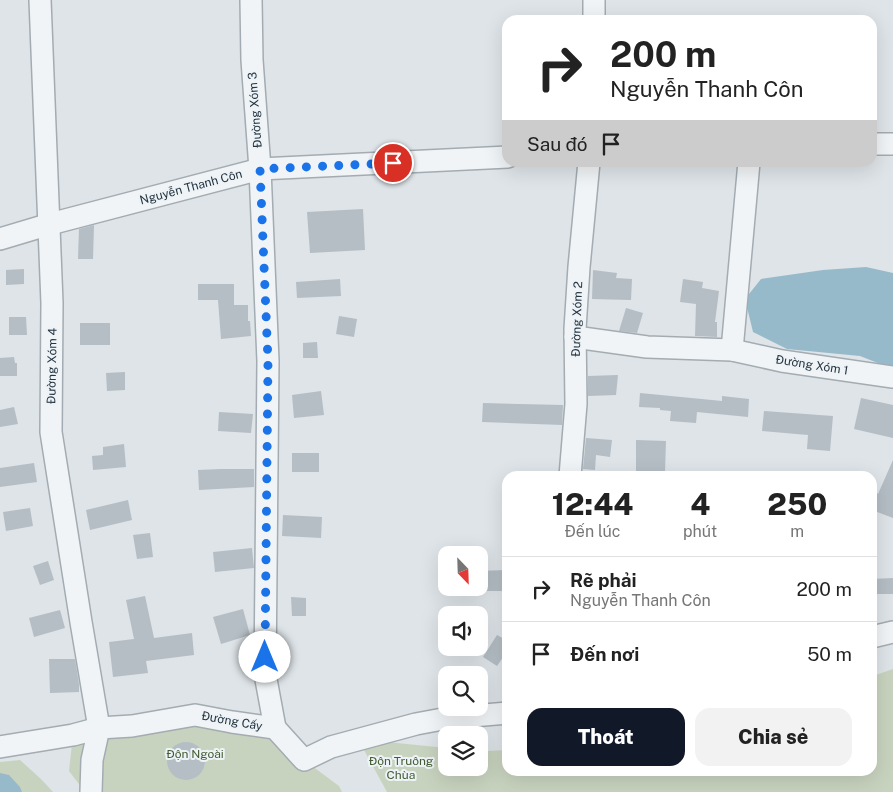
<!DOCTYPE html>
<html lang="vi">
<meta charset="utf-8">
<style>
body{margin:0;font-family:"Public Sans",sans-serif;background:#f2f2f2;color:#222;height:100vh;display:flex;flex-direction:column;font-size:19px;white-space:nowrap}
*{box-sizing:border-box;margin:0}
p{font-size:16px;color:#767676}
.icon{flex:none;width:28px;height:28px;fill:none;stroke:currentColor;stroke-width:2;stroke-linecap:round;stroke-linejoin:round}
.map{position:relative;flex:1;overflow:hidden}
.details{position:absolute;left:502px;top:471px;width:375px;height:305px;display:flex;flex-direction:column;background:#fff;border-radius:15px;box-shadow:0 5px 20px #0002}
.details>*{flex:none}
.hud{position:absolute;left:502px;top:15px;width:375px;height:152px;border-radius:15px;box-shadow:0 5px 20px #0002;background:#fff;color:#222;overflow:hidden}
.needle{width:32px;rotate:157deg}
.controls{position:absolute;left:438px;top:546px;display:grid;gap:10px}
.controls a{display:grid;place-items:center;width:50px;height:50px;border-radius:10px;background:#fff;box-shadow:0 5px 20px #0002;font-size:25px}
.pin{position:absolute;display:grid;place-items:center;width:42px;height:42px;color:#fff;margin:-21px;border:2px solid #fff;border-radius:50%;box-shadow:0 1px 5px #0007}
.me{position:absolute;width:55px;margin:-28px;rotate:0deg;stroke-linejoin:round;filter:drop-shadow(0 0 4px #0008)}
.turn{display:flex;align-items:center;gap:18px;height:105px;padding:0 25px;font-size:22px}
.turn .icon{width:65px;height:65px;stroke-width:2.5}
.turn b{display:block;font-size:35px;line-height:42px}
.then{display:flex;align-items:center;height:48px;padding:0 25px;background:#0003;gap:10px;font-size:19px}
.eta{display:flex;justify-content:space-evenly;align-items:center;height:85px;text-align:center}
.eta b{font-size:30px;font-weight:800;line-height:35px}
.action{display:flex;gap:10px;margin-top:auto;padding:10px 25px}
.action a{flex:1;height:58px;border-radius:15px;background:#111827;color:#fff;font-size:20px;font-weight:800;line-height:58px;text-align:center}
.action a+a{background:#f2f2f2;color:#222}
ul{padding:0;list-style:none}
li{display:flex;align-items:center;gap:15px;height:65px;padding:0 25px;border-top:1px solid #e0e0e0}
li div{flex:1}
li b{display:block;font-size:19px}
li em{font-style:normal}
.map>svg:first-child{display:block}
.green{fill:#c8d3bf}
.water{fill:#97baca}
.building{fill:#b5bec5}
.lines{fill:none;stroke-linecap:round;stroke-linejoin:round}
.minor-casing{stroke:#a3acb2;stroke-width:24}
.minor{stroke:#f1f4f6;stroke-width:21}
.route{stroke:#1a73e8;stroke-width:9;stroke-dasharray:0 16.2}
.labels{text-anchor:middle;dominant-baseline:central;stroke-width:4;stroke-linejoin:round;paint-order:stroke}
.street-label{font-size:12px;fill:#263540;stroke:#edf3f6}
.park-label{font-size:12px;fill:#435c33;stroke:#edf3f6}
</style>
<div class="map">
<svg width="893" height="792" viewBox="0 0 893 792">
<rect width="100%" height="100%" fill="#dee4e8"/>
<g class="green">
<polygon points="893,669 893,792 387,792 358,739 446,748 446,768 479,768 479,751 487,751 507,750 508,771 872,771 873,676"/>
<polygon points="195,715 275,728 304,760 339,786 342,792 85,792 69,771 73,735"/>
<polygon points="20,760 41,779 53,792 0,792 0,762"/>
</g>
<g class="water">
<polygon points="866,267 893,273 893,367 888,367 860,356 787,349 753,332 745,299 761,279 823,270"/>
<polygon points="0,773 9,775 20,787 22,792 0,792"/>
</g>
<g class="building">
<polygon points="363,209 365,250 310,253 307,212"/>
<polygon points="94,225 93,259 78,259 79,229"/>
<polygon points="24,269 24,284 6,285 6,270"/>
<polygon points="593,270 617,273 616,278 632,279 631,300 592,299"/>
<polygon points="340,279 341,296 297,298 296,282"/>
<polygon points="683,279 703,282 702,288 719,291 715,322 717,322 717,337 695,336 696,304 680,302"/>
<polygon points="198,284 234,284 234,305 248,305 248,321 250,321 251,336 221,339 218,300 198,300"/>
<polygon points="626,308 643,313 637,333 619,331"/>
<polygon points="339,316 357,319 354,337 336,334"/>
<polygon points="9,317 26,317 27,335 9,335"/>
<rect x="80" y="323" width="30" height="22"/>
<polygon points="317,342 318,358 303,358 303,343"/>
<polygon points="14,357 15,363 17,363 17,376 0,376 0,358"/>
<polygon points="125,372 125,390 107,391 106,373"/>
<polygon points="618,375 616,395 588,396 588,376"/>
<polygon points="321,391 324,415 294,418 292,395"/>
<polygon points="640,393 722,401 722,396 749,399 748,417 697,412 696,423 670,421 671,411 660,410 660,408 639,407"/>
<polygon points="861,398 893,405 893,438 854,429"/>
<polygon points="483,403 563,405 562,425 482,422"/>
<polygon points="14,407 18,424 0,427 0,410"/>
<polygon points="764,411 833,416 830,451 807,449 808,435 762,431"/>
<polygon points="219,412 253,414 251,433 218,431"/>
<polygon points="586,438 612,440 610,457 596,455 595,470 583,469"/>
<polygon points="636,440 666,441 665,472 636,471"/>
<polygon points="124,444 126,467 93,470 92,456 103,455 103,447"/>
<rect x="292" y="453" width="27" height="19"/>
<polygon points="893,460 893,518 872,510 872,505 877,493 878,494"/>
<polygon points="34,463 37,482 0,487 0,468"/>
<polygon points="221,469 254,469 254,487 199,490 198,470"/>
<polygon points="128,500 132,520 90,530 86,510"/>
<polygon points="30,508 33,526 6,531 3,512"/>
<polygon points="283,515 322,517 321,538 282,536"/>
<polygon points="150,533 153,557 137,559 133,535"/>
<polygon points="252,548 254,568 215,572 213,552"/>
<polygon points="48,561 54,580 40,585 33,566"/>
<polygon points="506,570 507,591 479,591 479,571"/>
<polygon points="893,578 893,594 872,594 872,579"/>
<polygon points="145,596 154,638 192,633 194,655 146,661 148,673 113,677 109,642 134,639 126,600"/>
<polygon points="291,597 306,598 306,616 292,616"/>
<polygon points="243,609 250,635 221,644 213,617"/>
<polygon points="60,610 65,628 34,637 29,618"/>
<polygon points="497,635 508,641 508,650 497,666 483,657"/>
<polygon points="49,659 75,659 79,684 79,692 50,693"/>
<circle cx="186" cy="761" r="19"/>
</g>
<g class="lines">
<g class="minor-casing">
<g id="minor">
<polyline points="40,0 52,303 51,432 81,622 99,728 92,760 91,792"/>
<polyline points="251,0 252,60 260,169 268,361 265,674 275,728"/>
<polyline points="594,20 594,0"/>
<polyline points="872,144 893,144"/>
<polyline points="0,239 50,224 260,169 508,157"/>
<polyline points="575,337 647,347 732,350 782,361 893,377"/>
<polyline points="732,350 749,162"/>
<polyline points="570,476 576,404 575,329 579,267 589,162"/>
<polyline points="872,637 893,632"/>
<polyline points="0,747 73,735 99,728 132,726 195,715 232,722 275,728 304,760 331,747 416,724 448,718 508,713"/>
</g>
</g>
<use href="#minor" class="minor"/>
</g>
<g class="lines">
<polyline class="route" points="265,657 268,361 260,169 393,163"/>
</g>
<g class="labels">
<g class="street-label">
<text transform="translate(255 110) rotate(-94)">Đường Xóm 3</text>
<text transform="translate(191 187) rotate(-15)">Nguyễn Thanh Côn</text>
<text transform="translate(577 319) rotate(-88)">Đường Xóm 2</text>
<text transform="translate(812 365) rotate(9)">Đường Xóm 1</text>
<text transform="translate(52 366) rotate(-89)">Đường Xóm 4</text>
<text transform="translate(232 721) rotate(10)">Đường Cấy</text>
</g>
<g class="park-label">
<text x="195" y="754">Độn Ngoài</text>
<text x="401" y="761">Độn Truông<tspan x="401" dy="14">Chùa</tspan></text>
</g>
</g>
</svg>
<div class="controls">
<a><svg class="needle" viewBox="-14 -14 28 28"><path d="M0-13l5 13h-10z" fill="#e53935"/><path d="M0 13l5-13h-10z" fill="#767676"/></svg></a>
<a><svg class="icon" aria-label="sound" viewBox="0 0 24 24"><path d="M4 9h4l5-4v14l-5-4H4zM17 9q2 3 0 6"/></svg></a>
<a><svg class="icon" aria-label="search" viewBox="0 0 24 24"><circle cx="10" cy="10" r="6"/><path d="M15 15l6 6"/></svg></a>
<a><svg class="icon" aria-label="layers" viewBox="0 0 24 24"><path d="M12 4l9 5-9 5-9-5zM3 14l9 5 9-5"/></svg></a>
</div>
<div class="pin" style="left:393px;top:163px;background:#d93025"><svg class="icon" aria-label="arrive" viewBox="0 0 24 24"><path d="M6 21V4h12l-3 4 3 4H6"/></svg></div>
<svg class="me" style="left:265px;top:657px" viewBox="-20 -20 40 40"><circle r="19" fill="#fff"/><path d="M0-13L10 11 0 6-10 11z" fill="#1a73e8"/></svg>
<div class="hud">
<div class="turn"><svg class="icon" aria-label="right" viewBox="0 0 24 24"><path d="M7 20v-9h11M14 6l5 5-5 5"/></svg><div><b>200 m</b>Nguyễn Thanh Côn</div></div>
<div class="then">Sau đó<svg class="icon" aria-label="arrive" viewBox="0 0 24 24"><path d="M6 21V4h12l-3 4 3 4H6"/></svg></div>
</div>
<section class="details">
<div class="eta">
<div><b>12:44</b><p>Đến lúc</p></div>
<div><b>4</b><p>phút</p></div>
<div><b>250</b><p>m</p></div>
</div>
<ul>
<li><svg class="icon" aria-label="right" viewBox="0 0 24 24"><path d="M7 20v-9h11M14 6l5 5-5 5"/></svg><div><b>Rẽ phải</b><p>Nguyễn Thanh Côn</p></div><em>200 m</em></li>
<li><svg class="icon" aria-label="arrive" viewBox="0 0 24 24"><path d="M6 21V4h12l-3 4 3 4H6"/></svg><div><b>Đến nơi</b></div><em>50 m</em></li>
</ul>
<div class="action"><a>Thoát</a><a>Chia sẻ</a></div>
</section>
</div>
